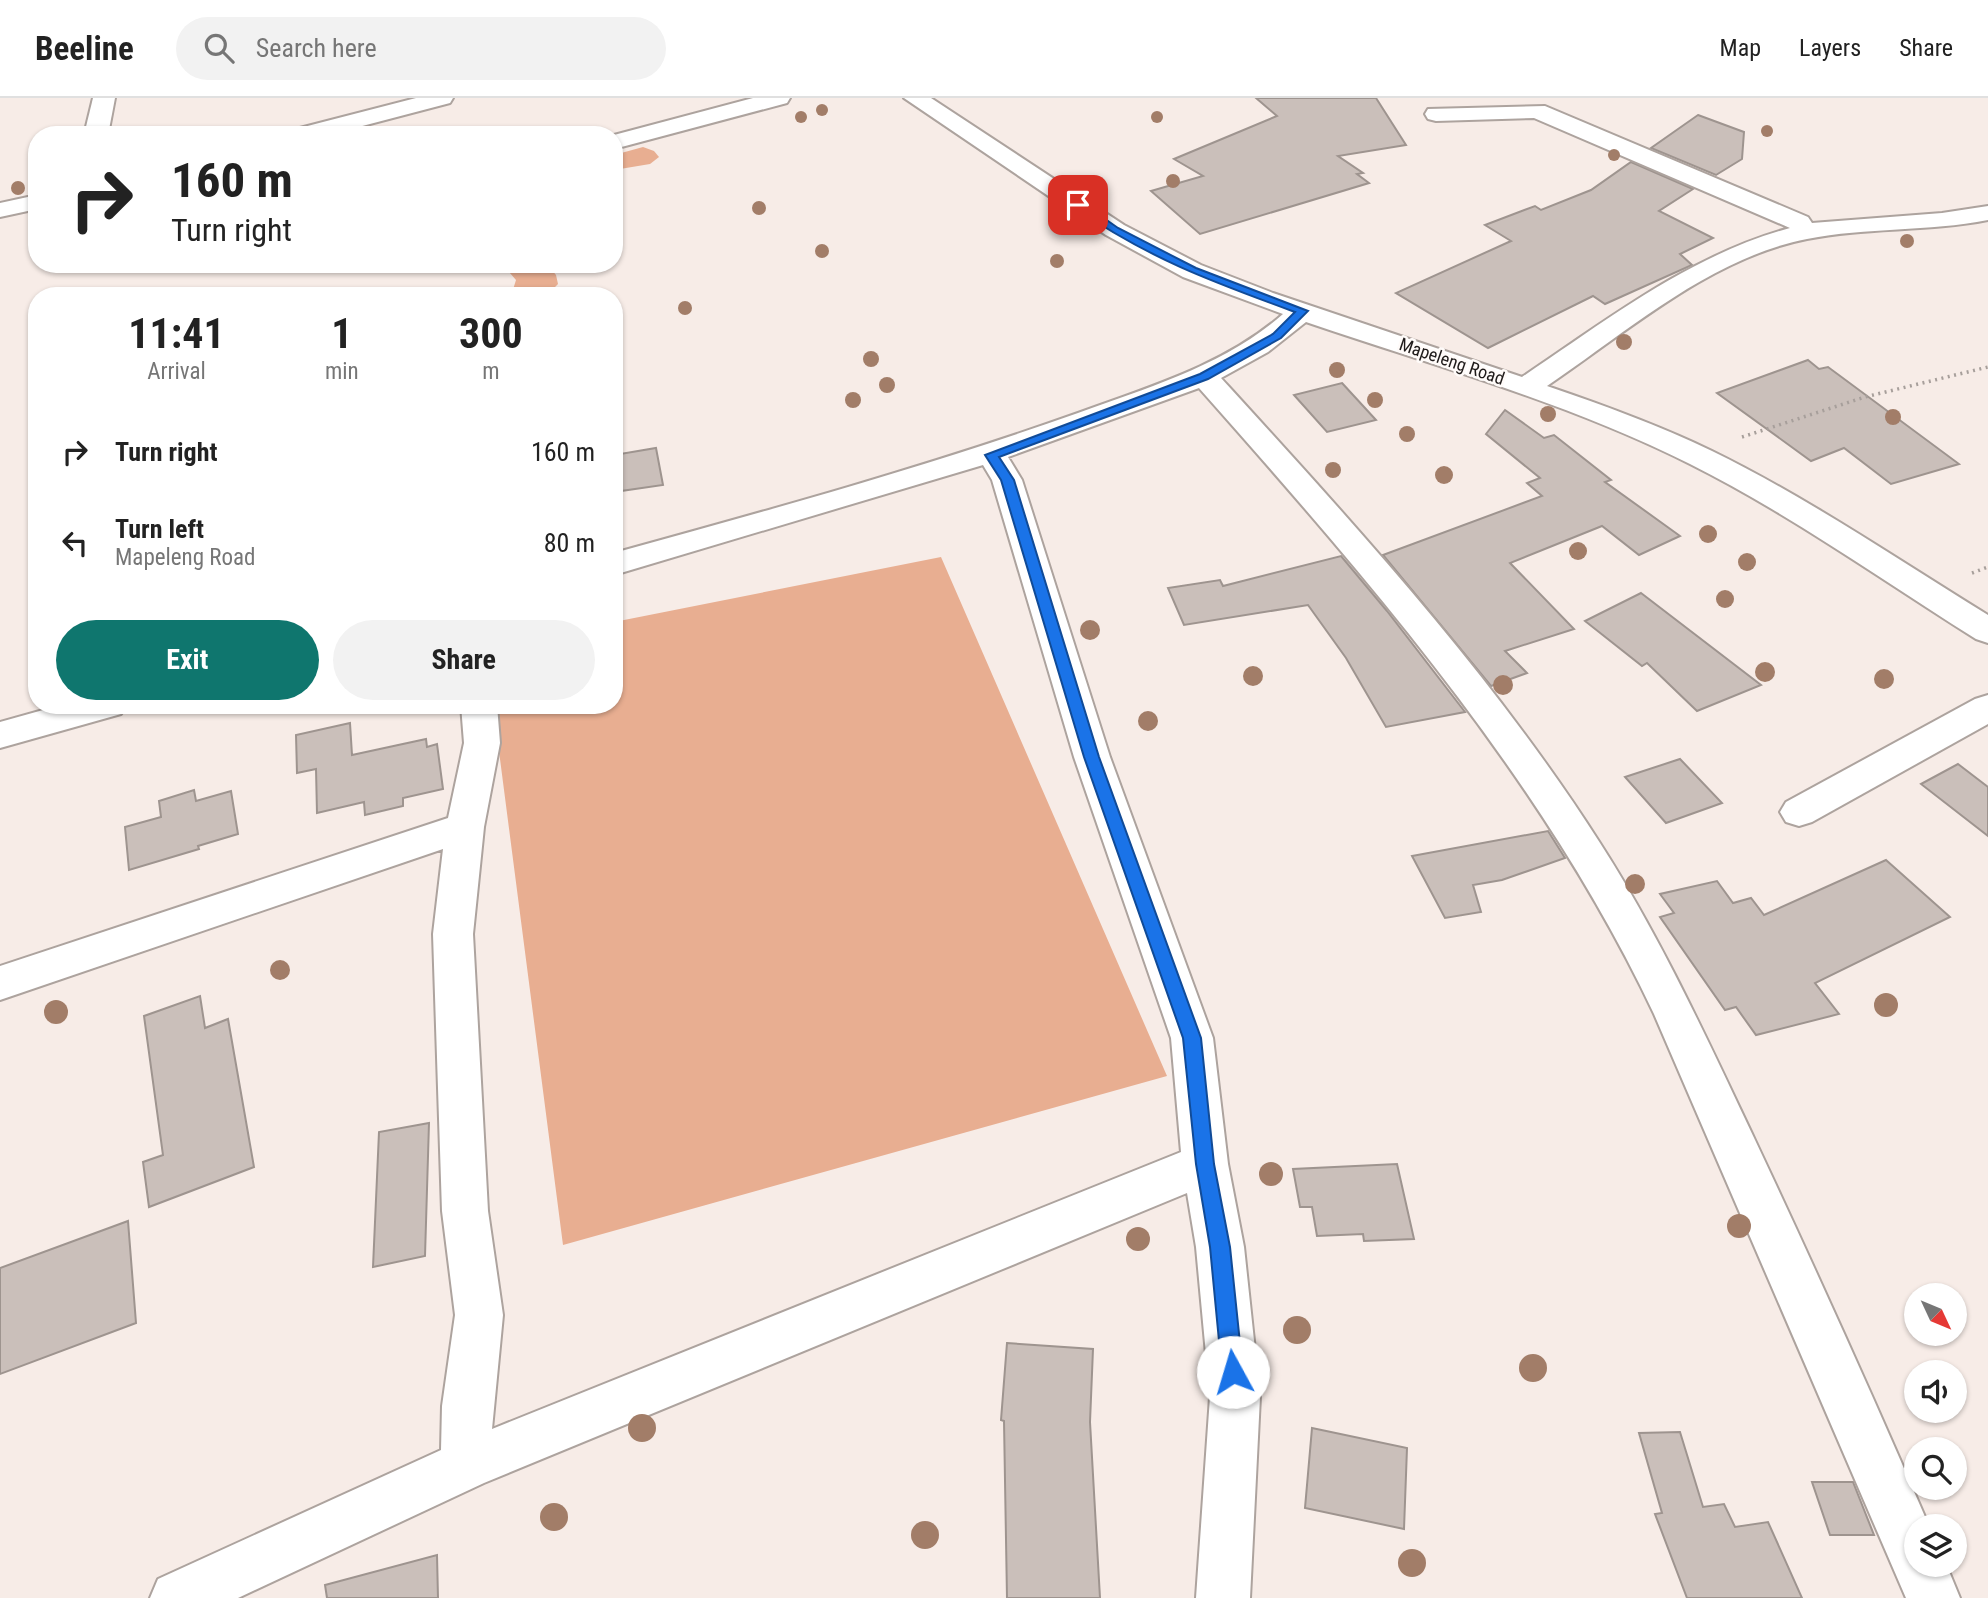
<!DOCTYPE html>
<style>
body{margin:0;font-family:"Roboto Condensed",sans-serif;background:#f2f2f2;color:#222;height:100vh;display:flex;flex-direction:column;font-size:26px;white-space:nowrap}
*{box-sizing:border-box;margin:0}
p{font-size:23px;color:#767676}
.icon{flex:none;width:38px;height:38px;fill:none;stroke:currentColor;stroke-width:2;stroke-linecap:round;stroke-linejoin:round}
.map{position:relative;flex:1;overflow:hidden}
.details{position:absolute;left:28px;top:189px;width:595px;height:427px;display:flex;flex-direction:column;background:#fff;border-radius:28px;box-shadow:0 2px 5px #0004}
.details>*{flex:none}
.guide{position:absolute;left:28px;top:28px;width:595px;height:147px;border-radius:28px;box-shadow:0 2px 5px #0004;background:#fff;color:#222;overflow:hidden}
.needle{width:46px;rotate:134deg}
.tools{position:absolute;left:1904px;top:1185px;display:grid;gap:14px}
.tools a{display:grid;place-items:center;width:63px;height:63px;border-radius:50%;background:#fff;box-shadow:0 2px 5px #0004;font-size:35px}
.pin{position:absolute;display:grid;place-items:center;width:60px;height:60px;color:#fff;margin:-30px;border-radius:14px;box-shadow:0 4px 10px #0006}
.me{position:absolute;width:77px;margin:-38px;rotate:354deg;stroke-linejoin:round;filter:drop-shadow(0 0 5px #0008)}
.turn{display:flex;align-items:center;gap:24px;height:147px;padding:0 28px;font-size:32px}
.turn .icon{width:91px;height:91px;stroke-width:2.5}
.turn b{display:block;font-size:49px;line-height:60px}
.eta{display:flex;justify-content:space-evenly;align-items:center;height:119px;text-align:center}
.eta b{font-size:42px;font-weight:700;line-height:49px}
.action{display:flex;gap:14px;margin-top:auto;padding:14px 28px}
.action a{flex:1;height:80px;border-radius:42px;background:#0f766e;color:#fff;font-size:28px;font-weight:700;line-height:80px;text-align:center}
.action a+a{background:#f2f2f2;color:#222}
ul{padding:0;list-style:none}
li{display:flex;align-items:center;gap:21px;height:91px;padding:0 28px}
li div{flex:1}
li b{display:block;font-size:26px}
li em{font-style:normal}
header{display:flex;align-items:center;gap:42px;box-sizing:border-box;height:98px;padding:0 35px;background:#fff;border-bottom:2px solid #e0e0e0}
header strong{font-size:33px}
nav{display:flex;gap:38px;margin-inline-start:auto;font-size:24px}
.search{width:490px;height:63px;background:#f2f2f2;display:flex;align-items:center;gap:18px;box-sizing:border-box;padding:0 24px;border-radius:38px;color:#767676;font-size:26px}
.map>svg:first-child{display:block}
.green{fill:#e8ae91}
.building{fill:#cabfba;stroke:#9e948f;stroke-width:2}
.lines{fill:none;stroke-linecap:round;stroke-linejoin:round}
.minor-casing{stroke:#ada39e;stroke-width:4}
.path{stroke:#a79f9b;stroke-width:3.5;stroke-dasharray:2 4.5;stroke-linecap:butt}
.minor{fill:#fff;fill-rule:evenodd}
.tree{fill:#a27d68}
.route{fill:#1a73e8;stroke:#114b97;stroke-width:2}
.labels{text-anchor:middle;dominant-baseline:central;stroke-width:5;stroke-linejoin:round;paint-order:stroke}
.far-street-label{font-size:18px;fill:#1f1b1a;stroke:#fffbf9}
</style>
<header>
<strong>Beeline</strong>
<div class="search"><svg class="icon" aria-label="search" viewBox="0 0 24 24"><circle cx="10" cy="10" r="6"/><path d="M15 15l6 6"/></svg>Search here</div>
<nav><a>Map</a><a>Layers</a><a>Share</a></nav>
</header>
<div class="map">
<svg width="1988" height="1500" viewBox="0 0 1988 1500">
<rect width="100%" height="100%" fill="#f7ece7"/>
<g class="green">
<polygon points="643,49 654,53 659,59 650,66 614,72 614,57"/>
<polygon points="502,166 547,166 556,177 558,186 546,198 511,198 516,182"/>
<polygon points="941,459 1167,978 563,1147 493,607 614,607 614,524"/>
</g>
<g class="building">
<polygon points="1256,0 1376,0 1406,47 1338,58 1363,75 1357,76 1369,85 1200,136 1151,93 1203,78 1174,61 1277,18"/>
<polygon points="1698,17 1744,34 1742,61 1716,77 1651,50"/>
<polygon points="1631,64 1693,91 1659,113 1713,140 1680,156 1692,167 1605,206 1593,198 1488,250 1396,195 1511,143 1485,127 1535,108 1541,112 1591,92"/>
<polygon points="1808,262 1819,271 1828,269 1959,366 1891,386 1844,350 1811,363 1717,295"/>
<polygon points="1342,285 1376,322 1327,334 1294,297"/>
<polygon points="1505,312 1544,340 1554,337 1611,382 1605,384 1680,438 1639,457 1602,428 1510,465 1574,531 1505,553 1527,575 1491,588 1383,457 1542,398 1527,385 1540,380 1486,336"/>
<polygon points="656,350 663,387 614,394 614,357"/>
<polygon points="1341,458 1387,513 1465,614 1386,629 1346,560 1308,507 1184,527 1168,490 1220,482 1223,488"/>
<polygon points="1641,495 1761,587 1697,613 1647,565 1642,568 1585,523"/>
<polygon points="350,625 352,657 426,641 427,649 437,646 443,691 403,700 403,708 365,717 364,704 317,715 316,671 297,675 296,637"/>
<polygon points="1680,661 1722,705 1666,725 1625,679"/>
<polygon points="1958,666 1988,689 1988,738 1921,686"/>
<polygon points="194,692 196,703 231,693 238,736 198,748 199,751 129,772 125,729 161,719 159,703"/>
<polygon points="1548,733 1565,760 1502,782 1473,787 1481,814 1445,820 1412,758"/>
<polygon points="1886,762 1950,819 1815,885 1839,916 1756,937 1736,909 1725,912 1660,819 1674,815 1660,796 1717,783 1733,805 1751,800 1764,817"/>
<polygon points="200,898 205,930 228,921 254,1069 149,1109 143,1064 163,1057 144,918"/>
<polygon points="429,1025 425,1158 373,1169 379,1034"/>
<polygon points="1397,1066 1414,1141 1364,1143 1363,1136 1317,1138 1312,1109 1300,1109 1293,1071"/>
<polygon points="128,1123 136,1225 0,1276 0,1170"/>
<polygon points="1007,1245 1093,1251 1090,1324 1100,1500 1007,1500 1004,1323 1001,1322"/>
<polygon points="1312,1330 1407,1350 1404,1431 1305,1410"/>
<polygon points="1680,1334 1703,1409 1724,1406 1735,1429 1768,1424 1802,1500 1687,1500 1655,1416 1662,1415 1639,1335"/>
<polygon points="1812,1384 1853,1384 1874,1437 1830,1437"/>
<polygon points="437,1457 438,1500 327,1500 325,1487"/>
</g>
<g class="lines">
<g class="minor-casing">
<g id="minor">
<polygon points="93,0 115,0 108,37 84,37"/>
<polygon points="416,0 453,0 450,5 328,37 289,37 292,32"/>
<polygon points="753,0 790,0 787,5 614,51 614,37"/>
<path d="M904 0H931L1124 127 1201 167 1273 195 1522 279C1607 222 1690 157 1790 130L1534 20 1436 23 1428 21 1425 16 1428 11 1545 8 1808 119 1812 125 1942 115 1988 108V122C1928 134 1867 129 1807 141 1710 160 1627 234 1547 288 1603 307 1658 327 1712 353 1808 400 1897 461 1988 517V545L1976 541C1882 482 1790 416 1690 366 1569 305 1435 268 1306 224L1268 254 1221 280C1356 428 1492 576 1600 745 1661 840 1707 941 1755 1042 1815 1170 1873 1298 1929 1428H1916V1466H1946L1960 1500H1906L1654 916C1543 681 1370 483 1199 290L1008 359 1022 382 1110 659 1213 940 1228 1066 1244 1149 1260 1299 1250 1500H1196L1210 1299 1196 1149 1187 1095 484 1385 238 1500H150L158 1481 441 1352 442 1308 455 1217 442 1113 433 836 443 751 0 902V868L448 720 464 645 461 607H497L500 645 484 729 473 836 488 1113 503 1217 492 1331 1181 1054 1171 940 1074 659 992 382 983 367 614 477V455C770 412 926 369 1078 315 1149 289 1225 267 1283 216L1183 179 1106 137Z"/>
<polygon points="37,97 37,111 0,119 0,105"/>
<polygon points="1988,597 1988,626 1812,724 1799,728 1786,724 1780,714 1786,704 1975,601"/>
<polygon points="61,607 126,607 121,616 0,650 0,624"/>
</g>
</g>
<g class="path">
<polyline points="1742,339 1865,299 1988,269"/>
<polyline points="1972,475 1988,469"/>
</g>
<use href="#minor" class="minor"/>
</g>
<g class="tree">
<circle cx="822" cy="12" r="6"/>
<circle cx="801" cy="19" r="6"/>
<circle cx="1157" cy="19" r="6"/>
<circle cx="1767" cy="33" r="6"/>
<circle cx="1614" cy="57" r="6"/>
<circle cx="1173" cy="83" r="7"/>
<circle cx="18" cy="90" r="7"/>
<circle cx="759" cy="110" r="7"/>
<circle cx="1907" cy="143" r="7"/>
<circle cx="822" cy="153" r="7"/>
<circle cx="1057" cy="163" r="7"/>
<circle cx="685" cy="210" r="7"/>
<circle cx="1624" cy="244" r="8"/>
<circle cx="871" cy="261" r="8"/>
<circle cx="1337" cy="272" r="8"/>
<circle cx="887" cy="287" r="8"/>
<circle cx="853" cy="302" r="8"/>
<circle cx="1375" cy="302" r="8"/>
<circle cx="1548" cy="316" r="8"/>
<circle cx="1893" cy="319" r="8"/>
<circle cx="1407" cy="336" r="8"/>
<circle cx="1333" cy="372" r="8"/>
<circle cx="1444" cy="377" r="9"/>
<circle cx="1708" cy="436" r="9"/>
<circle cx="1578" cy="453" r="9"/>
<circle cx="1747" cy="464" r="9"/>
<circle cx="1725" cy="501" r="9"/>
<circle cx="1090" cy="532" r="10"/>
<circle cx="1765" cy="574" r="10"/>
<circle cx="1253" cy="578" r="10"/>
<circle cx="1884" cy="581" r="10"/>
<circle cx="1503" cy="587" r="10"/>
<circle cx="1148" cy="623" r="10"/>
<circle cx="1635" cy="786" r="10"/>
<circle cx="280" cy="872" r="10"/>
<circle cx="1886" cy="907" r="12"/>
<circle cx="56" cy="914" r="12"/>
<circle cx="1271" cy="1076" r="12"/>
<circle cx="1739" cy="1128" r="12"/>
<circle cx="1138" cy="1141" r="12"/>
<circle cx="1297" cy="1232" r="14"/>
<circle cx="1533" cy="1270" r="14"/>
<circle cx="642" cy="1330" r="14"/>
<circle cx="554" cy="1419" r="14"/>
<circle cx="925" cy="1437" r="14"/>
<circle cx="1412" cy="1465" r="14"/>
</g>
<path class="route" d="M1074 104H1081L1118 130 1196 170 1308 213 1281 240 1208 281 999 359 1014 382 1099 659 1201 940 1214 1066 1230 1149 1243 1274 1240 1281 1233 1284 1225 1281 1222 1274 1210 1149 1196 1066 1183 940 1084 659 1001 382 985 357 1200 276 1273 236 1295 214C1213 184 1147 160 1074 109Z"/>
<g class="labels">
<g class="far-street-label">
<text transform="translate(1452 263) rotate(19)">Mapeleng Road</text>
</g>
</g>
</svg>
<div class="tools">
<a><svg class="needle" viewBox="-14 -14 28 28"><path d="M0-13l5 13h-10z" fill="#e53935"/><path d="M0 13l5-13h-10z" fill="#767676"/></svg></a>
<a><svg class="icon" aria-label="sound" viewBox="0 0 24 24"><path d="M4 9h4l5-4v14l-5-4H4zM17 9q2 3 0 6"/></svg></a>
<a><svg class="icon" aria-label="search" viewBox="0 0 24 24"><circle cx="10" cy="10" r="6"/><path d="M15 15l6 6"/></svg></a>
<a><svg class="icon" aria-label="layers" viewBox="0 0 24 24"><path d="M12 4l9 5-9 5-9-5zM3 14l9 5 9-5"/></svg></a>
</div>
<div class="pin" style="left:1078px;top:107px;background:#d93025"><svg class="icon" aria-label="arrive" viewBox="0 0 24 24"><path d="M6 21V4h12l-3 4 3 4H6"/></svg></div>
<svg class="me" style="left:1233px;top:1274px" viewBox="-20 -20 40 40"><circle r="19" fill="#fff"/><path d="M0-13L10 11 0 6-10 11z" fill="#1a73e8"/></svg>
<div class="guide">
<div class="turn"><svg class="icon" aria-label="right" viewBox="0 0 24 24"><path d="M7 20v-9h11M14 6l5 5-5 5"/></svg><div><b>160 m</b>Turn right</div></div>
</div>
<section class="details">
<div class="eta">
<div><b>11:41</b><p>Arrival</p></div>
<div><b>1</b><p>min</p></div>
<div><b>300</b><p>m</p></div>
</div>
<ul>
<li><svg class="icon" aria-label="right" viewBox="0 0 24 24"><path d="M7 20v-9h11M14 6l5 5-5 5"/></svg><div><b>Turn right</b></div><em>160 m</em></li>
<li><svg class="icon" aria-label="left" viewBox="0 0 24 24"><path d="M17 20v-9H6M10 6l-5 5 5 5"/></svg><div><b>Turn left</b><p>Mapeleng Road</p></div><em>80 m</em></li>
</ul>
<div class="action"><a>Exit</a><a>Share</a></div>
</section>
</div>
